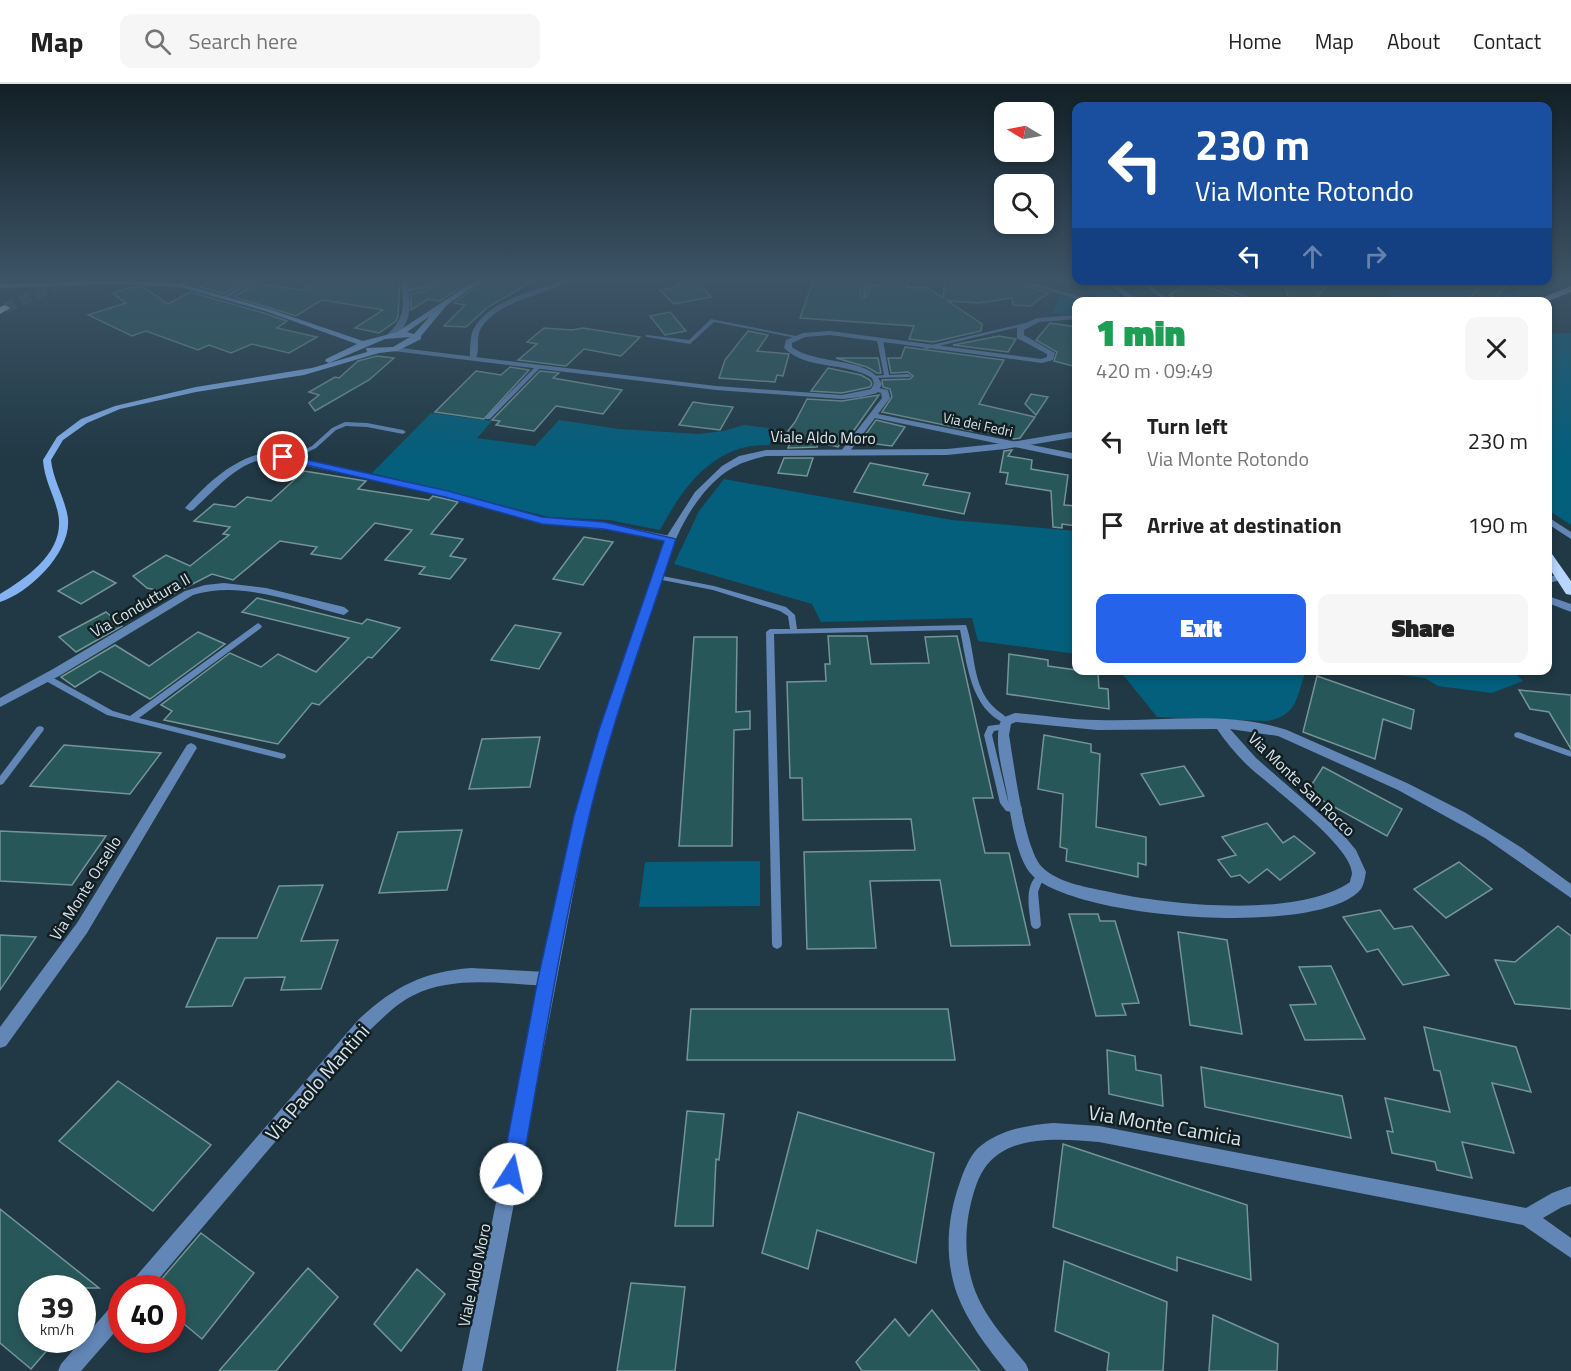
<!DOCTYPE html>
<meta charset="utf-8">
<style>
body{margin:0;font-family:"Titillium Web",sans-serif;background:#f6f6f6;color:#222;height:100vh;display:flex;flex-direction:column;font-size:22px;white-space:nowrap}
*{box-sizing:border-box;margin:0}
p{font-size:20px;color:#767676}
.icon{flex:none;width:33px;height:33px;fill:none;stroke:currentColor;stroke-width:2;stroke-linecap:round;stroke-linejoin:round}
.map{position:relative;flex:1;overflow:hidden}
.drawer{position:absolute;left:1072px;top:213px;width:480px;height:378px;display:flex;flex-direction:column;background:#fff;border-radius:12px;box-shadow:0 3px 9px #0003}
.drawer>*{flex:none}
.guide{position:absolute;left:1072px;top:18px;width:480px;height:183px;border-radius:12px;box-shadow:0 3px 9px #0003;background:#1a4fa0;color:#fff;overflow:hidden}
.needle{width:39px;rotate:280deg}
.tools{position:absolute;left:994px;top:18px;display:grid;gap:12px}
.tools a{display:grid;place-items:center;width:60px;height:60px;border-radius:12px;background:#fff;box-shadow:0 3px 9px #0003;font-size:30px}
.speed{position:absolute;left:18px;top:1191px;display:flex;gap:12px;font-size:30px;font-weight:700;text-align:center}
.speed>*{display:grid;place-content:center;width:78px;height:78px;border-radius:50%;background:#fff;box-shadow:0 3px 9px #0003;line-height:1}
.speed small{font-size:15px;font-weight:400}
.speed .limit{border:9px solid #d22;background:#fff;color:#111}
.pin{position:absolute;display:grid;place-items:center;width:51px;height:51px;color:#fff;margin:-26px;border:3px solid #fff;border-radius:50%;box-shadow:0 2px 6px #0007}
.me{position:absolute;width:66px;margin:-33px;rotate:10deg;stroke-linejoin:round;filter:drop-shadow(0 0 4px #0008)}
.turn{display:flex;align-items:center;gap:21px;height:126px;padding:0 24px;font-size:27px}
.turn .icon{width:78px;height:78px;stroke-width:2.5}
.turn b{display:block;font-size:42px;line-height:51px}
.lanes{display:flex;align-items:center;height:57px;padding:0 24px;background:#0003;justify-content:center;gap:30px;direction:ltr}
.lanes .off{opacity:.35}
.round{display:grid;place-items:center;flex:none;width:63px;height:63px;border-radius:12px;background:#f6f6f6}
.summary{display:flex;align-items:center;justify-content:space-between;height:102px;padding:0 24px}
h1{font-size:36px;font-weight:800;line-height:45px;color:#1e9e55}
.primary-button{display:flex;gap:12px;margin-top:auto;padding:12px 24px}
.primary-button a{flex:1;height:69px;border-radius:12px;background:#2563eb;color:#fff;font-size:24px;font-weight:800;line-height:69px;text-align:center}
.primary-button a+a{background:#f6f6f6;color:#222}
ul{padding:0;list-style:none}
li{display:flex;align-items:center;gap:18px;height:84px;padding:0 24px}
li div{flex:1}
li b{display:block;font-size:22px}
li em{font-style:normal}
header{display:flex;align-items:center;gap:36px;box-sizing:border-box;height:84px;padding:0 30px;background:#fff;border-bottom:2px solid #e0e0e0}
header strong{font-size:28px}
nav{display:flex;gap:33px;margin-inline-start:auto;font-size:21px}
.search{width:420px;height:54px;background:#f6f6f6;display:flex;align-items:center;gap:15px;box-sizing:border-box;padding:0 21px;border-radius:12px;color:#767676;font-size:22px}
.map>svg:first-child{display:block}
.green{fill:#035f7c}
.building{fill:#28575a;stroke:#749597;stroke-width:1.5}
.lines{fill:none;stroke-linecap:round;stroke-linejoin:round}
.motorway-tunnel{stroke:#3b535d;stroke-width:11;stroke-dasharray:11 6;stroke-linecap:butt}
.service{fill:#6286b6;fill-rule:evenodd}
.minor{fill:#6286b6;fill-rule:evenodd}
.tertiary{fill:#6286b6;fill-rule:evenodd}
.secondary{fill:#85b3f1;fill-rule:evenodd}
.primary{fill:#b7d5fd;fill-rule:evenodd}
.motorway{fill:#f1f1f1;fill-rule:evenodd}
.route{fill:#2563eb;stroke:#184099;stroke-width:1.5}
.labels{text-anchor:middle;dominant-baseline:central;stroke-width:5;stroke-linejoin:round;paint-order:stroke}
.far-street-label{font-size:14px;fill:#d6e5ec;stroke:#131e23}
.street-label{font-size:16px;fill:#d6e5ec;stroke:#131e23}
.near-street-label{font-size:20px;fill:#d6e5ec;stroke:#131e23}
</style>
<header>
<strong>Map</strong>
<div class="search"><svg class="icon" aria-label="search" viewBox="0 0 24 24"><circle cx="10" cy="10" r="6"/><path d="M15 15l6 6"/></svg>Search here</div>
<nav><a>Home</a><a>Map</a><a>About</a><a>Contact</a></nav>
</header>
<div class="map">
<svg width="1571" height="1287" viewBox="0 0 1571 1287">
<rect width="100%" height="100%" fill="#203944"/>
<g class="green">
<polygon points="1070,196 1095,197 1129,217 1106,217 1093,214 1099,207"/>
<polygon points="1556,196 1562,202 1504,217 1492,217 1501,208 1514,211 1519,205 1485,197 1470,213 1484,217 1380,216 1404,197"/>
<polygon points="1060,211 1086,217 1077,218 1077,231 1052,229"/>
<polygon points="1571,249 1571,441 1548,426 1548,250"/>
<path d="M431 329 492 337 477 354 535 362 559 336 619 345 698 350 724 347 744 341 777 345 769 361C714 359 683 403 660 446L609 436 549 433 372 389Z"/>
<polygon points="724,395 952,436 1077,447 1077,570 978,557 972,534 821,538 812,520 674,480 699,427"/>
<path d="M1120 587H1306C1296 613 1298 632 1267 637L1157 633Z"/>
<polygon points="1365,587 1513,587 1523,597 1492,609 1438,602 1425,594"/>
<polygon points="760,777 760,822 639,823 645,778"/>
</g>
<g class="building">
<polygon points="213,196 232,196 245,198 224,210 200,203"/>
<polygon points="320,196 400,196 398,232 396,237 379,249 355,244 383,226 322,216 296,232 234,213 256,199 302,206"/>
<polygon points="441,196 472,196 440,217 428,215 411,226 411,210 426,207"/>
<polygon points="485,196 535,196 488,223 466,243 444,242 465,221 454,219"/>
<polygon points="696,196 711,213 674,220 660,206 680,202 677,199"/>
<polygon points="819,196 845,196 844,199 862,200 860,211 863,214 868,211 870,201 880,201 881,196 908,196 907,203 928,204 943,214 945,197 950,196 1011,196 1048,209 1030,222 1013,221 1012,214 979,219 948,217 982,240 981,247 933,258 909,255 914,242 800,234 812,200 817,200"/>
<polygon points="1283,196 1333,196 1312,218 1290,218"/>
<polygon points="1485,197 1506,202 1492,218 1470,214"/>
<polygon points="1191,198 1226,209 1242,215 1242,218 1185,218 1169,211"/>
<polygon points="133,203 143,203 168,220 190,208 264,229 287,237 277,244 317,253 289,269 252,260 231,269 209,261 198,266 146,247 132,252 88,231 126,219 112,209"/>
<polygon points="670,228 686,247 665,251 650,232"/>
<polygon points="1050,239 1077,243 1077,283 1054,277 1057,268 1036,256"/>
<polygon points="544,244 572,246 583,244 640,253 621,272 584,265 566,282 518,276 537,260 527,258"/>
<polygon points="748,247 768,251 757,267 789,270 783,292 777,291 775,298 719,294 725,276"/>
<polygon points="999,252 1016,255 1008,268 953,261"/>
<polygon points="905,263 1004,276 979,320 1035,333 1020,354 1014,355 975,343 973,347 882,328 892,313 890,305 883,303 882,296 910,295 913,292 908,288 891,289 888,274 901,274"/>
<polygon points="377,272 394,274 369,296 315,327 309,319 319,311 309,308 335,293 339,294 358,277"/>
<polygon points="836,274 878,274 881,289 877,289 867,283"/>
<polygon points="510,283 529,286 484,335 435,328 476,287 501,291"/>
<polygon points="828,284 861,291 870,296 872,300 870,303 842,309 811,307"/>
<polygon points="540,287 559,289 553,294 622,306 603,330 556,322 534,347 496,341 500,337 492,336"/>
<polygon points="1031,310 1048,313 1036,331 1025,320"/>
<polygon points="879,311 847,356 844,355 838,363 818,358 817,363 788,364 791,357 781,356 795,338 807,315 842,317"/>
<polygon points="693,318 706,320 733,323 720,346 679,341"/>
<polygon points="876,336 905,343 892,362 860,358"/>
<polygon points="1012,366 1008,372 1032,376 1031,385 1068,391 1064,421 1077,422 1077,442 1062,440 1062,444 1053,443 1051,407 1006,400 1008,389 1000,388 1004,367"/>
<polygon points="784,374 813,374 807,392 778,389"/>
<polygon points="870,379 928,390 923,401 970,409 964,430 854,408"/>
<polygon points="304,387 366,397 358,405 429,416 433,412 458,418 431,450 463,455 450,472 466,475 450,495 419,490 425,483 385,476 412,446 375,439 341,475 311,470 317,463 280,457 233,496 212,490 173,510 147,504 133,492 166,471 190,482 229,451 223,450 230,443 194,437 214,420 235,423 247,413 271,417"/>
<polygon points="584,453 613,458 583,501 553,495"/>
<polygon points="93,487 116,499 81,520 58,507"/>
<polygon points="257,514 362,540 367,535 400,544 372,574 368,573 319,621 312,619 278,660 164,636 172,627 161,621 230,569 261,583 278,570 316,588 349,554 242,528"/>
<polygon points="106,528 122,542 76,568 59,553"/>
<polygon points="515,541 561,549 539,585 491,576"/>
<polygon points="198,548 225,560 150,615 100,587 75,603 61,593 115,561 149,582"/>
<polygon points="828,552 867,552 871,580 929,579 925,553 957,552 993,714 973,714 985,769 1009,769 1030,861 951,862 940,796 870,797 876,864 807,865 804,768 915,766 911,735 803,736 802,694 790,694 787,598 826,597 825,580 830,580"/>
<polygon points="694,553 737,553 736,628 750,627 750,645 734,646 732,762 679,762"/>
<polygon points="1009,570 1048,576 1048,582 1098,589 1099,604 1108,605 1109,625 1007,610"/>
<polygon points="1317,592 1414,626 1411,645 1383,635 1375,675 1303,648"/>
<polygon points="1519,606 1571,611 1571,665 1549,628 1530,625"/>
<polygon points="1044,651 1091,660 1091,668 1100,670 1096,743 1146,753 1146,781 1138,779 1138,793 1066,777 1067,765 1060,763 1063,710 1038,705"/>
<polygon points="540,653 530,703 469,705 482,655"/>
<polygon points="64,661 161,669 130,710 30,702"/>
<polygon points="1184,682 1204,712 1160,721 1141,690"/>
<polygon points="1323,683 1402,725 1387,752 1307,708"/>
<polygon points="1267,739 1283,759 1294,752 1315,769 1280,796 1267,785 1249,799 1240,791 1231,793 1218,776 1236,771 1222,753"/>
<polygon points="462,746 447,806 379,809 398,748"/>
<polygon points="0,747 106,752 72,801 0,797"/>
<polygon points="1459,778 1492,805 1446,834 1414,805"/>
<polygon points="323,801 301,857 338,856 321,905 281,906 285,893 245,894 232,922 186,923 217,854 257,854 279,802"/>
<polygon points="1380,826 1394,845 1412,842 1449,891 1403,901 1378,865 1367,868 1343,833"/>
<polygon points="1069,830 1098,830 1100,837 1115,837 1139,919 1122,920 1126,931 1096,932"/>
<polygon points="1558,842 1571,852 1571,925 1515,920 1495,876 1515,878"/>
<polygon points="1178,848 1227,856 1242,950 1190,941"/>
<polygon points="0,851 36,853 0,906"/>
<polygon points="1331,882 1365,955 1305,956 1290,921 1316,920 1299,883"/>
<polygon points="691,925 948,925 955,976 687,976"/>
<polygon points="1424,943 1516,963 1531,1008 1492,999 1514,1069 1462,1058 1472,1094 1437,1086 1435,1078 1392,1069 1387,1047 1393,1048 1385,1014 1450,1028 1440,987 1434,986"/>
<polygon points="1107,966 1135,972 1136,986 1161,991 1163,1022 1109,1010"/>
<polygon points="1201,983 1342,1012 1351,1054 1205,1023"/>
<polygon points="118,997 211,1061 153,1127 59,1057"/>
<polygon points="687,1027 724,1030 719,1076 716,1075 713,1142 675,1142"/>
<polygon points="798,1028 934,1069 916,1179 817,1146 808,1185 762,1169"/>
<polygon points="1063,1060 1247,1121 1251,1196 1177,1173 1177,1187 1053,1143"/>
<polygon points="0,1125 99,1204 32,1204 32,1256 56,1256 31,1285 0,1259"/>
<polygon points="201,1149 254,1189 202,1255 172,1230 172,1204 154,1204"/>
<polygon points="1064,1177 1167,1218 1163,1287 1107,1287 1109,1269 1055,1247"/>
<polygon points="308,1184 338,1213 276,1287 219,1287"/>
<polygon points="417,1185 445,1210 401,1267 374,1240"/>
<polygon points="631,1199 685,1203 675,1287 617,1287"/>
<polygon points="932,1226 980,1287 862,1287 856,1278 895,1235 909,1252"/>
<polygon points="1213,1231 1278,1260 1277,1287 1209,1287"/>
</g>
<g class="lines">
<polyline class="motorway-tunnel" points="5,224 68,196"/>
<g class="service">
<polygon points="252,196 257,196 227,214 223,213"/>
<polygon points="865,196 869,196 866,211 864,212 862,211"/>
<polygon points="1201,196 1208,196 1263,218 1255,218"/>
<path d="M1148 200 1160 210 1179 218C1164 218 1155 211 1146 201Z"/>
<polygon points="711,235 796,252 798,253 796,254 714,238 690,260 647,253 645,252 647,251 689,256"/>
<polygon points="1025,239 1027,240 1027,241 926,265 923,263"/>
<polygon points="880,254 883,256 889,291 908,290 911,292 910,293 873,294 873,292 884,291 877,256"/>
<polygon points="537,281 542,282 490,335 486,335 486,333"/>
<polygon points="345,338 367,339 403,346 406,348 403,350 367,343 346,342 336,346 316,364 293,375 288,374 312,362 332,344"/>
<path d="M655 491H657L714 502 786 523 795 531 797 545 966 541C975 566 972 596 989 618 995 626 1004 630 1010 637L1006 640C970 625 967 579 960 546L774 550 782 860 781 863 777 865 773 863 772 860 766 548 770 545H790L788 532 780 527 713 506 657 495H655Z"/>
<polygon points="258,539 262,542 261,544 139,634 285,670 286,672 285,674 282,675 107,631 44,596 43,594 47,591 50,592 113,627 130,632"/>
<polygon points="1003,640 1006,641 1007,643 1006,645 994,647 992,651 1008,717 1011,721 1021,722 1022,725 1021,728 1018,729 1006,727 1000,719 984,651 988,642"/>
<polygon points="40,642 43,643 44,645 43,647 3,700 0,701 0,692 37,643"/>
<polygon points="1518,648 1571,667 1571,673 1515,653 1514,651 1515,649"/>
<path d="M1042 788 1045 789 1047 792 1041 800 1038 808 1041 841 1039 844 1036 845 1033 844 1031 841C1029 823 1023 798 1042 788Z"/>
</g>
<g class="minor">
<polygon points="186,196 194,196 182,202 177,201"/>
<path d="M402 196H408L409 204C420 203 429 195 439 196L425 205 409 208C411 227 409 246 390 254L386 252C407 232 403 223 402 196Z"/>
<path d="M561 196H569C544 213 496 216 480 246 476 255 480 265 476 274H470C470 267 470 253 473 246 488 216 533 208 561 196Z"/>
<polygon points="1013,196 1022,196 1100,218 1087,218"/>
<polygon points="874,303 888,306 890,314 878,330 1077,370 1077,376 875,334 847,371 841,371 841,367 882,314 881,309 874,307"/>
<path d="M270 368 448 407 542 434 611 440 670 452 675 455 670 458 611 446 541 440 446 412 270 374C238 377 216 405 193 426L190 427 185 424C207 399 236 372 270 368Z"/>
<polygon points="1548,433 1571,448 1571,455 1548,440"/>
<polygon points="1562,490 1567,493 1566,495 1548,499 1548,493"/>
<path d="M224 499 266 504 344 523 349 527 344 531C296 519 242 496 193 511L61 591 0 623V614L53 585 185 507 205 501Z"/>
<polygon points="1548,512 1571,520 1571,528 1548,519"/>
<path d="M1015 629C1042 631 1070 636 1098 636 1160 638 1227 626 1287 646L1407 699 1466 729 1522 764 1571 800V814L1485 754 1398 706 1278 652 1230 645 1256 674 1341 748 1356 766 1366 788C1365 793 1364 801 1361 805 1321 854 1074 835 1032 791 1016 774 1011 733 1007 710 1003 688 992 654 1002 634ZM1016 638 1097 646 1217 645C1226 658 1235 669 1246 680 1268 701 1351 761 1352 789 1352 792 1350 795 1350 798 1297 835 1166 821 1105 807 1085 803 1057 798 1042 783 1024 765 1014 679 1009 651L1011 640Z"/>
<polygon points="191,659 195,661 197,664 195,667 87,849 6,962 0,964 0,943 77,839 187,661"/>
<path d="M471 884 547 888 552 890 555 895 552 900 547 902C504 900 454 891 414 911 397 919 384 933 371 945L151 1204H130L132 1197 359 935C395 902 423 888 471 884Z"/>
<path d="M1054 1039 1099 1042 1526 1124 1552 1109 1571 1102V1120L1562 1123 1543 1134 1571 1154V1174L1523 1141 1099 1058C1062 1055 1008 1049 984 1085 976 1097 972 1114 969 1128 964 1155 966 1184 976 1209 987 1236 1008 1258 1026 1280L1029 1287H1006C987 1263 968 1239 957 1210 944 1173 947 1134 960 1098 964 1086 969 1074 977 1065 998 1046 1027 1041 1054 1039Z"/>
<polygon points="122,1216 122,1240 81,1287 58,1287 61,1280 115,1218"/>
</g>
<g class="tertiary">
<polygon points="1103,196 1111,196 1140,218 1132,218"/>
<path d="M1077 231V235L1039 238 1024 246V251L1055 269 1053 276 1042 279 830 251 805 253 792 259V263C817 282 870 272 882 300L877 309 861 313 842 315 716 306 393 267 389 265 393 263 716 302 842 311 871 305 874 300 872 294C845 277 808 287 784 264L786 256 803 249 830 247 1041 275 1047 273V270L1017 254V243L1037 234Z"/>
<path d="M1077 347V353L1005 365 947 371 766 372C737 378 721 388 702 411 673 447 662 493 648 536 627 601 606 666 588 732L482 1287H462L574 732 600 646 665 455 695 408 722 382 739 372 766 366 947 365 1005 359Z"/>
</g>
<path class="secondary" d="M117 196 182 200 269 225 363 257 397 248 476 196H483L447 221 421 252V255L397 267 379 269 304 291 196 308 120 325 87 339 63 356 51 376C53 395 63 411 67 429 76 464 31 508 0 518V510C28 493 66 467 58 429 54 411 44 395 43 376L57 353 81 335 115 322 196 303 312 284 367 268 366 264 393 263 410 253 385 255 329 279 325 277 326 275 357 260 265 227 180 203 117 200 0 204V200ZM430 232 414 250 407 248Z"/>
<g class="primary">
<polygon points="1571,202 1571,208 1545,218 1532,218"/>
<polygon points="1548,469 1552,470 1571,497 1571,511 1566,510 1548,482"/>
</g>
<polygon class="motorway" points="5,221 10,224 0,230 0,223"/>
</g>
<linearGradient id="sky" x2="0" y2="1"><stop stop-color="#121f25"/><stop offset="0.52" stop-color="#3c5467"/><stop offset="1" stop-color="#3c5467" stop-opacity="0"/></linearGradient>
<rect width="1571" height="376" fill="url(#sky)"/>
<path class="route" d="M280 370 448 407 542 433 604 438 676 455C646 547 611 639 589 733 561 851 542 971 521 1090L518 1097 511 1100 504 1097 501 1090 538 895 574 732 599 646 664 457 604 445 542 440 445 413 280 375Z"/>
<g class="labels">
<g class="far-street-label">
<text transform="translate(978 340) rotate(12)">Via dei Fedri</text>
</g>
<g class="street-label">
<text transform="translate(823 353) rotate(1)">Viale Aldo Moro</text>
<text transform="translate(140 521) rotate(-30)">Via Conduttura II</text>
<text transform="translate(1302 700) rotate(44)">Via Monte San Rocco</text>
<text transform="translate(85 804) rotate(-58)">Via Monte Orsello</text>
<text transform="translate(474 1191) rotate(-78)">Viale Aldo Moro</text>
</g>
<g class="near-street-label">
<text transform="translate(317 998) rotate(-49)">Via Paolo Mantini</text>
<text transform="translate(1165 1041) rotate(10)">Via Monte Camicia</text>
</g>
</g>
</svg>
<div class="tools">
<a><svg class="needle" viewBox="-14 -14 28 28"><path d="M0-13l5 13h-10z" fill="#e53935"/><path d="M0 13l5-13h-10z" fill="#767676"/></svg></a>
<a><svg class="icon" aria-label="search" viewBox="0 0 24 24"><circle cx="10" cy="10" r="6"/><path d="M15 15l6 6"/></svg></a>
</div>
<div class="speed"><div>39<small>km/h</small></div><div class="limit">40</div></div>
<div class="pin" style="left:283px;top:373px;background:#d93025"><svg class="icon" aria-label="arrive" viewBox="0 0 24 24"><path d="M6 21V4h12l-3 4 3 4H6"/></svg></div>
<svg class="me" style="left:511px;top:1090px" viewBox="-20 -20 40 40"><circle r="19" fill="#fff"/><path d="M0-13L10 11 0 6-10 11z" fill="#2563eb"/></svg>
<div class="guide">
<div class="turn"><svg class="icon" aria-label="left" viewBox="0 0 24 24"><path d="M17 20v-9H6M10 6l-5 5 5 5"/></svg><div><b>230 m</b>Via Monte Rotondo</div></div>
<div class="lanes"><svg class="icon" aria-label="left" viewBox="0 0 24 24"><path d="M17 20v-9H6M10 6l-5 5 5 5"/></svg><svg class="icon off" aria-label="ahead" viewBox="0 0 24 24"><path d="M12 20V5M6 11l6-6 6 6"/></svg><svg class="icon off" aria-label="right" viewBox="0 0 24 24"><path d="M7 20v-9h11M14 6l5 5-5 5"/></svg></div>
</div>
<section class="drawer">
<div class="summary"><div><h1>1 min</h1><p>420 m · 09:49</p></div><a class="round"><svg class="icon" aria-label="close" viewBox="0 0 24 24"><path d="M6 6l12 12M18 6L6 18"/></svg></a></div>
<ul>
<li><svg class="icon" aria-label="left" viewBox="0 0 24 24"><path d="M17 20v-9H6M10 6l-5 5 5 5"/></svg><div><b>Turn left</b><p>Via Monte Rotondo</p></div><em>230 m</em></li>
<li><svg class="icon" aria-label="arrive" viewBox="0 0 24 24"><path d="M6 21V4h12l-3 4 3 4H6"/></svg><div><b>Arrive at destination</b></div><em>190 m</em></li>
</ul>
<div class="primary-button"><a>Exit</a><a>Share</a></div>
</section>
</div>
